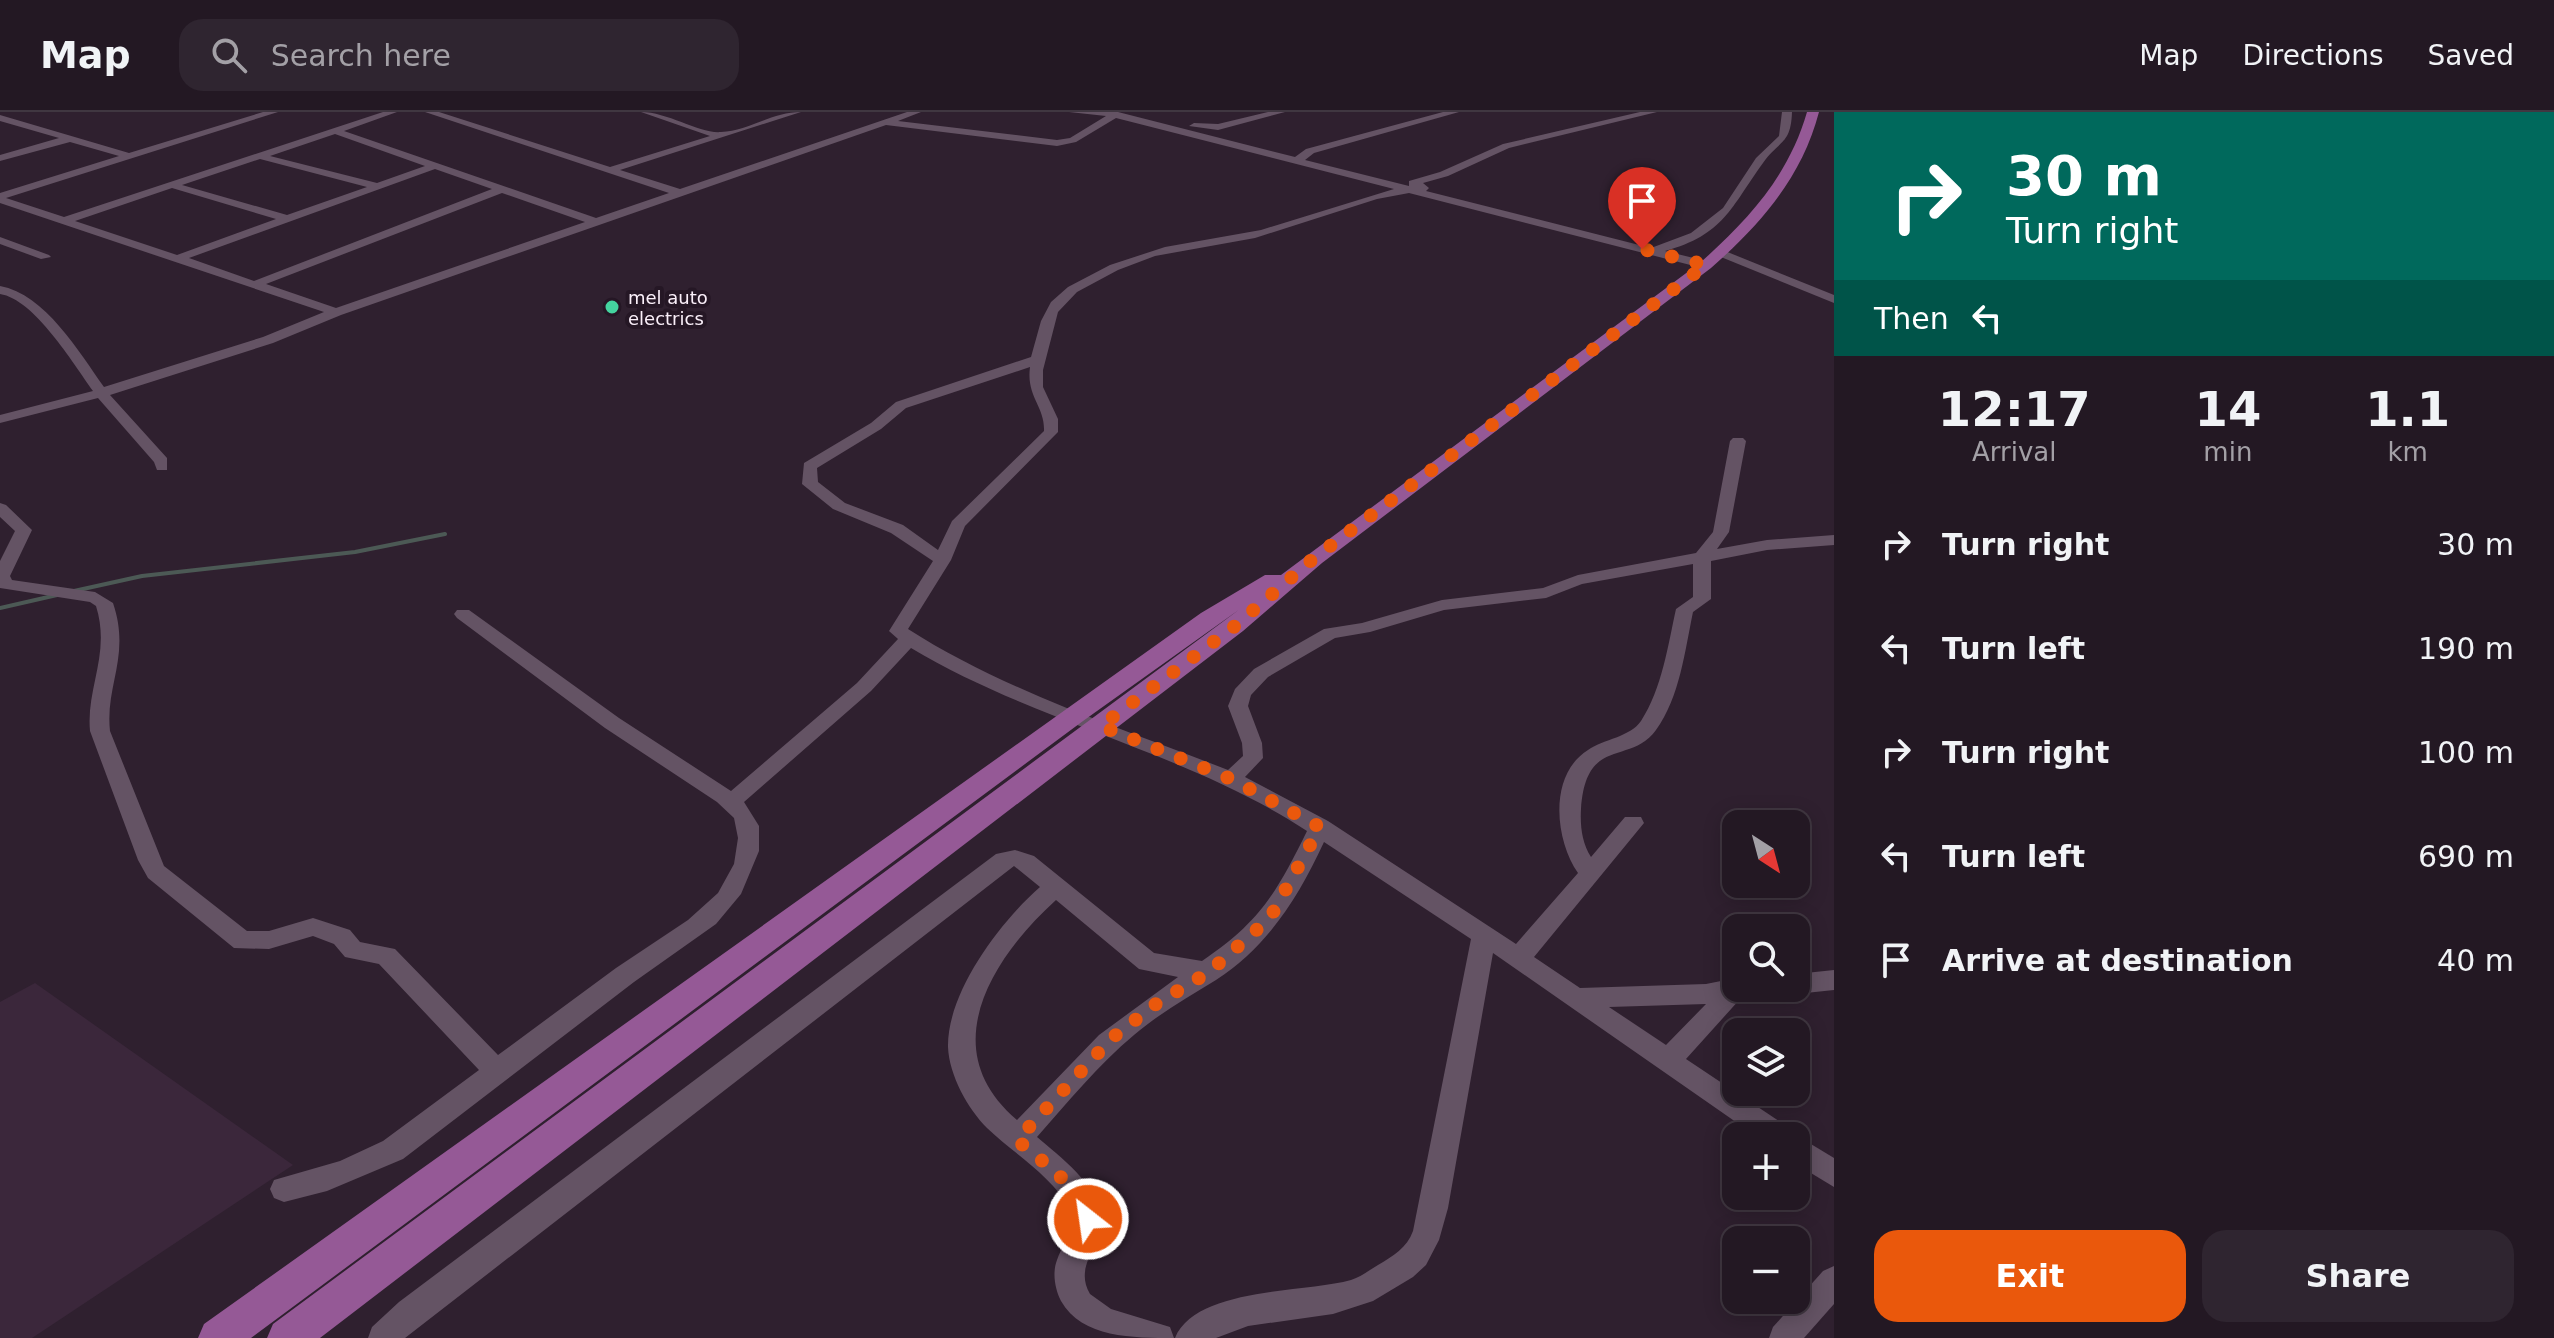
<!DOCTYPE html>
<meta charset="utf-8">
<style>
body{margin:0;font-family:"DejaVu Sans",sans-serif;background:#2f2530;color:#f1f3f6;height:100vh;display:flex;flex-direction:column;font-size:30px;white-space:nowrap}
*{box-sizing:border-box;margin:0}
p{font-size:26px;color:#a3a0a6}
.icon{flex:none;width:44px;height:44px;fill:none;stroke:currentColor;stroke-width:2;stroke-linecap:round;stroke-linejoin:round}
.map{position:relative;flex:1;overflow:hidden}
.drawer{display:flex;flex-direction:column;background:#231823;width:720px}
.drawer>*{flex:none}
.guide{background:#00695c;color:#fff;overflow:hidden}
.needle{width:52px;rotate:144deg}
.controls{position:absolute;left:1722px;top:698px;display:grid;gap:16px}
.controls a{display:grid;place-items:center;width:88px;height:88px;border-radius:16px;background:#231823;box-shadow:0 4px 20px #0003,0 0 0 2px #403741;font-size:40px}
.pin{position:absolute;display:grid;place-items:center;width:68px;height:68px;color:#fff;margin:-82px -34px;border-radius:50% 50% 50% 0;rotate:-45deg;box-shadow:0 0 8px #0007}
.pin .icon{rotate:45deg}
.me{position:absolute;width:88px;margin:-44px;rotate:330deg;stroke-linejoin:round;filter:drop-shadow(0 0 6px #0008)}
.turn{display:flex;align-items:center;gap:28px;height:168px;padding:0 40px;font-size:36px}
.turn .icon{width:104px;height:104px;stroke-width:2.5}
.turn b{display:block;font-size:56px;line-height:68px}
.then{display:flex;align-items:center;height:76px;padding:0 40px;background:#0003;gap:16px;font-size:30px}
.eta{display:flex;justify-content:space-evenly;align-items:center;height:136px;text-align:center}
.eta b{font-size:48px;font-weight:600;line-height:56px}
.action{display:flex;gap:16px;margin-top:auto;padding:16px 40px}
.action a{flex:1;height:92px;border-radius:24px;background:#ea580c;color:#fff;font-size:32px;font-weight:600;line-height:92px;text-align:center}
.action a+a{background:#2f2530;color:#f1f3f6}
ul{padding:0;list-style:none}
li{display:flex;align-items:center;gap:24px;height:104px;padding:0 40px}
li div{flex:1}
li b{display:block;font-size:30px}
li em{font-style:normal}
header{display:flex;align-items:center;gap:48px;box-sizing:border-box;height:112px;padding:0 40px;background:#231823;border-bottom:2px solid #403741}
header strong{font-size:38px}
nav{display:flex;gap:44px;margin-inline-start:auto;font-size:28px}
.search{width:560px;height:72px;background:#2f2530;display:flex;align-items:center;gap:20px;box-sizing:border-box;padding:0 28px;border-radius:24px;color:#a3a0a6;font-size:30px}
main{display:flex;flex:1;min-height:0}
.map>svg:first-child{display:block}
.built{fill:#3b273b}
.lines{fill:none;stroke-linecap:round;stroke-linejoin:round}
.stream{stroke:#4c5955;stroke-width:4}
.minor{fill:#645364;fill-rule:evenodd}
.major{fill:#955996;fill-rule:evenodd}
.route{stroke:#ea580c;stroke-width:14;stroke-dasharray:0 25.2}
.poi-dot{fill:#44d49f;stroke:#251725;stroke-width:3}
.labels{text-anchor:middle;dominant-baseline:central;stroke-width:8;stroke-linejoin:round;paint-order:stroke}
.far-poi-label{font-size:18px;fill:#faeff9;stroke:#251725;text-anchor:start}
</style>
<header>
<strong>Map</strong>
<div class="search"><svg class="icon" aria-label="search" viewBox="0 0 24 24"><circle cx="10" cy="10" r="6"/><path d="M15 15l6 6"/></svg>Search here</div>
<nav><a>Map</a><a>Directions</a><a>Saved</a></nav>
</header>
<main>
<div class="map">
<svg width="1834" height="1226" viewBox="0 0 1834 1226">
<rect width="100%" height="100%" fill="#2f202f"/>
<polygon class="built" points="35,871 293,1053 32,1226 0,1226 0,890"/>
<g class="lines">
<g class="stream">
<polyline points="74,479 142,464 355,440 445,422"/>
<polyline points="0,496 57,483"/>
</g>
<g class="minor">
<path d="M263 0H278L6 86 64 105 383 0H397L344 19 596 106 669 81 425 0H439L610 55 710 24 641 0C668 0 700 22 721 20 748 19 772 0 801 0L620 58 680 77 907 0H921L898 9 1057 28 1070 26 1106 4 1069 0H1118L1295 45 1306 37 1443 0H1459L1314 41 1305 48 1409 74V69L1440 60 1503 32 1640 0H1657L1509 36 1448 64 1423 71 1429 76 1426 79 1651 136 1691 121 1723 96 1756 46 1779 24 1782 0H1792C1791 33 1779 28 1763 51 1731 95 1724 123 1665 139L1710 150V156L1706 157 1409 81 1377 87 1255 126 1155 144 1118 158 1077 180 1058 200 1043 258V275L1058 307V320L965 414 951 448 908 517C1003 578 1123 617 1228 658L1243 644 1242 631 1228 594 1235 577 1254 557 1324 517 1362 511 1442 488 1543 476 1578 463 1696 441 1713 420 1730 329 1733 326H1743L1746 329 1729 420 1717 437 1767 428 1834 423V433L1767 438 1711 449V487L1693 500C1685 538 1680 585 1656 618 1630 654 1586 623 1581 697 1580 714 1582 731 1591 745L1625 705H1641L1644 711 1534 845 1580 876 1706 872 1736 866V876H1750L1686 947 1788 1015 1792 1024H1756L1493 841 1448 1096 1439 1128 1426 1153 1413 1165 1373 1189 1333 1202 1248 1214 1216 1226H1175C1196 1175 1305 1181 1351 1168 1361 1165 1369 1158 1378 1153 1393 1144 1407 1136 1413 1119L1471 827 1324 730C1298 786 1268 834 1216 868 1188 885 1160 901 1134 923 1098 953 1068 990 1037 1025 1060 1045 1098 1072 1101 1106 1103 1134 1073 1153 1090 1182L1111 1197 1170 1215 1174 1226C1133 1226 1082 1226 1061 1189 1055 1177 1052 1161 1057 1148 1062 1132 1079 1114 1070 1097 1052 1064 1013 1041 987 1016 968 997 949 963 948 935 947 880 1001 809 1040 775L1014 754 405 1226H368L372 1215 399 1190 996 742 1015 738 1034 744 1154 841 1202 849C1260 810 1277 780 1307 719 1185 639 1036 611 911 536L871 579 744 690 759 714V739L741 782 716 812 634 870 403 1047 327 1079 284 1090 274 1086 270 1077 274 1068 340 1049 383 1029 479 958 379 852 345 845 334 832 313 824 269 837 234 836 148 766 138 748 90 619C86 575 111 542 96 494L90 490 0 476V449L15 419 0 405V391L6 393 32 418 10 464 12 468 95 480 113 491C131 544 105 573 110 619L164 754 247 819H269L313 806 350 818 360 830 395 837 498 943 616 856 688 808 718 781 734 752 738 726 734 706 717 690 605 616 457 506 454 502 457 498H469L619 606 731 679 857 571 898 527 889 519 933 449 891 421 833 397 802 372 804 351 871 311 896 290 1031 245 1041 209 1051 190 1068 175 1110 153 1165 135 1261 118 1394 77 1116 6 1076 30 1057 34 886 13 341 203 273 231 110 283 167 346V358H157L154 350 98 286 0 311V303L93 279C73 251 34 187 0 182V174C45 182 79 240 104 275L263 225 324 200 0 91V81L119 44 70 30 0 49V43L59 26 0 9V3L129 41ZM335 22 425 54 377 71 270 44ZM260 47 367 75 287 103 182 73ZM435 57 492 77 254 169 189 146ZM172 76 276 107 177 143 75 109ZM502 81 585 110 336 196 266 172ZM1030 255C1026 285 1045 294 1044 319L952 409 938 438 903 413 845 391 818 370 817 356 881 317 906 296ZM1693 452V485L1676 497C1668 533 1662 577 1641 609 1630 625 1604 627 1588 638 1548 663 1555 728 1578 761L1516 832 1328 709 1245 665 1263 646 1262 631 1248 594 1251 583 1268 565 1335 526 1370 520 1444 498 1546 486 1582 472ZM1056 788 1139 857 1178 865 1099 923 1017 1008C934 938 991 847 1056 788ZM1706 892 1666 933 1609 895Z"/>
<polygon points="1268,0 1285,0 1218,18 1189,14 1194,11 1218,12"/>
<polygon points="0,125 49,143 51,145 41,147 0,132"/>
<polygon points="1720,137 1834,183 1834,191 1716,143 1714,141"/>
<polygon points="1834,858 1834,878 1796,882 1786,876 1796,876 1796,862"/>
<polygon points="1796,1023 1834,1046 1834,1075 1796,1052"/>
<polygon points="1834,1154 1834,1192 1804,1226 1769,1226 1773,1215 1823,1159"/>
</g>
<path class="major" d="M1807 0H1819C1802 65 1761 112 1711 156L1322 451 1243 519 320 1226H267L273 1212 1240 497 1083 609 251 1226H198L204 1212 1201 501 1265 463H1281L1701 150C1749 107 1789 63 1807 0Z"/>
</g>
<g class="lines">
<path class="route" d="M1088 1107C1079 1073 1043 1051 1017 1028L1112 926 1156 892 1209 860 1270 806 1320 715 1231 667 1101 614 1235 514 1314 446 1706 153 1642 137"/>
</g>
<circle class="poi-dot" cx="612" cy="195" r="8"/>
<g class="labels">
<g class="far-poi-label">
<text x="628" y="185">mel auto<tspan x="628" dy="21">electrics</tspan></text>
</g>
</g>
</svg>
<div class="controls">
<a><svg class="needle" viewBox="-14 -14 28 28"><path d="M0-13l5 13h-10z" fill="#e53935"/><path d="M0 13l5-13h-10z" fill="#a3a0a6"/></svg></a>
<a><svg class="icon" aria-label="search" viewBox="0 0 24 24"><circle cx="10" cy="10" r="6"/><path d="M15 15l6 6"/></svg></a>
<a><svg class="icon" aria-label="layers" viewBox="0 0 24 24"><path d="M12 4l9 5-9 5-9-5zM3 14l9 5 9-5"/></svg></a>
<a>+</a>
<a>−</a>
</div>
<div class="pin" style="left:1642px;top:137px;background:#d93025"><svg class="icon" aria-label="arrive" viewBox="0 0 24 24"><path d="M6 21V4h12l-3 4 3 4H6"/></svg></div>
<svg class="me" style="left:1088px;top:1107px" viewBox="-20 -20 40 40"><circle r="17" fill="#ea580c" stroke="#fff" stroke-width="3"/><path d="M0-11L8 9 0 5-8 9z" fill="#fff"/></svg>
</div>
<section class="drawer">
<div class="guide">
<div class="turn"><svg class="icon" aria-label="right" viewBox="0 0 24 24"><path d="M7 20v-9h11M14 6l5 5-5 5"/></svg><div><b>30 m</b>Turn right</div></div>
<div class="then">Then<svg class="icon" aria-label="left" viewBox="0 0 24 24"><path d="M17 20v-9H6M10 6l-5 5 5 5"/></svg></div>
</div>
<div class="eta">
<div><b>12:17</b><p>Arrival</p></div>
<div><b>14</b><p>min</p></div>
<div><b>1.1</b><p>km</p></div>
</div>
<ul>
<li><svg class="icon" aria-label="right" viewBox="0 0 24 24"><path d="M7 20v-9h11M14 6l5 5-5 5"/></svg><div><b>Turn right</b></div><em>30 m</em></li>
<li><svg class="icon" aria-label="left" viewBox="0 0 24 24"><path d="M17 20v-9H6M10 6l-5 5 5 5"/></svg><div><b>Turn left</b></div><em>190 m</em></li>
<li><svg class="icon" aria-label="right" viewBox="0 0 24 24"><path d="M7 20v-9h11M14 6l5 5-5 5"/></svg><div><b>Turn right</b></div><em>100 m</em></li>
<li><svg class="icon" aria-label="left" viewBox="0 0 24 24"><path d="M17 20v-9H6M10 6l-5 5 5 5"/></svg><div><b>Turn left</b></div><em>690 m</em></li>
<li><svg class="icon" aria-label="arrive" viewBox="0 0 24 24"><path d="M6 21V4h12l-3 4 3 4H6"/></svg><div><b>Arrive at destination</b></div><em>40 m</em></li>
</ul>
<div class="action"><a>Exit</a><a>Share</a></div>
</section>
</main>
